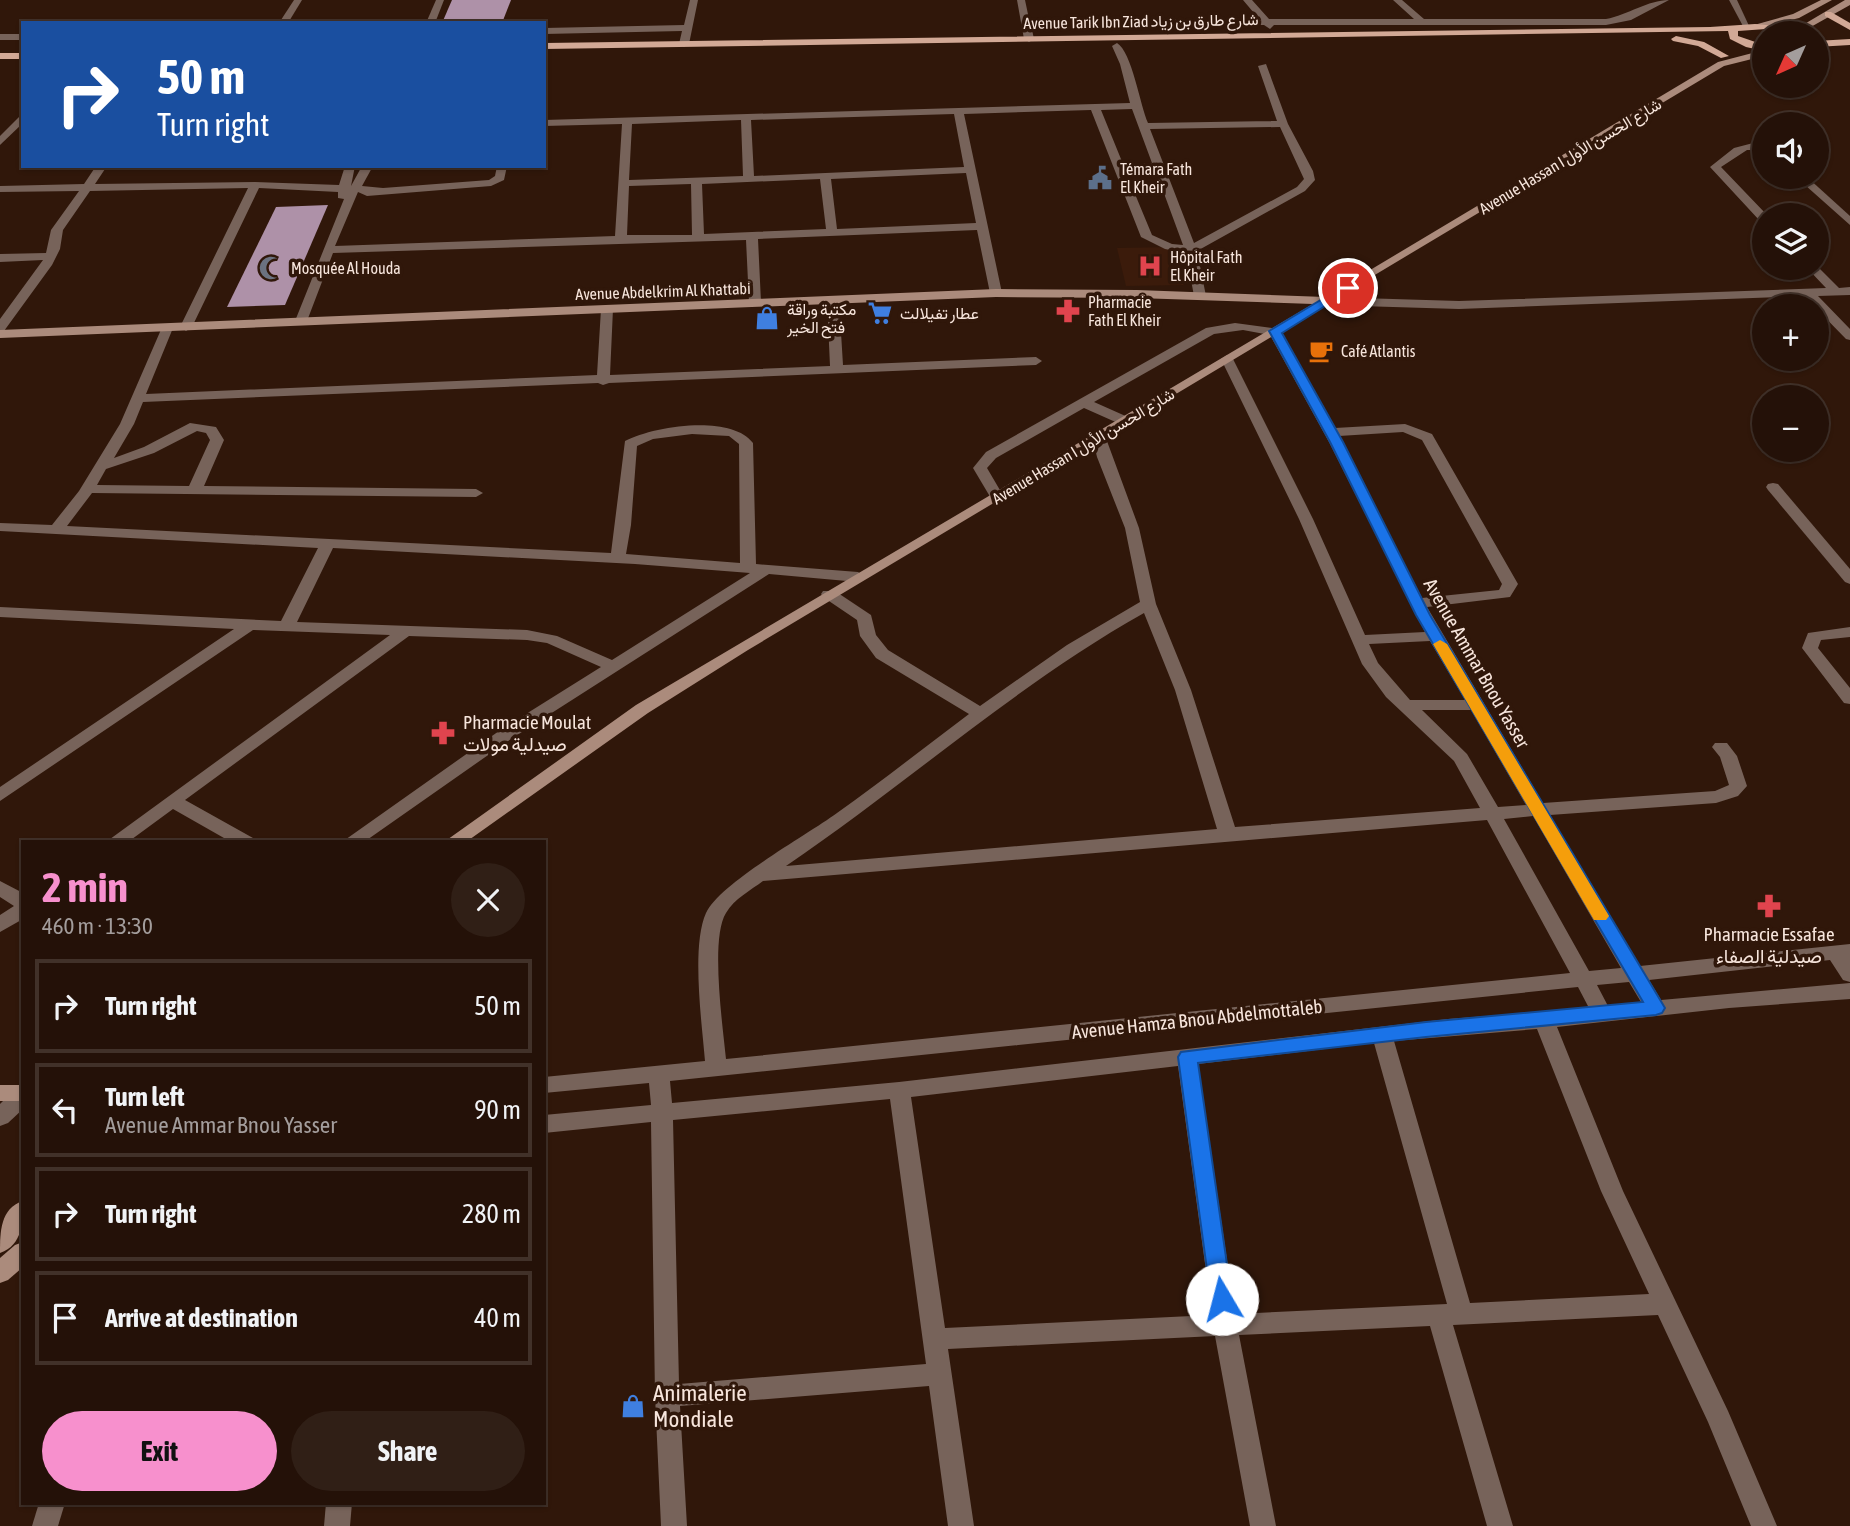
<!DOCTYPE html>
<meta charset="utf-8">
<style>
body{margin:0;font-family:"Asap Condensed",Vazirmatn,sans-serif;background:#301f16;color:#f1f3f6;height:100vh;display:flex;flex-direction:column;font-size:26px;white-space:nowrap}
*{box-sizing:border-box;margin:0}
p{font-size:23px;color:#a39d9c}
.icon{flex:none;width:38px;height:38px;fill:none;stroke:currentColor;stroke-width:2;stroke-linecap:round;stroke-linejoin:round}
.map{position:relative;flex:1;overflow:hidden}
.panel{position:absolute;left:21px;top:840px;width:525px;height:665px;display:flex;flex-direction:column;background:#241108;border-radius:0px;box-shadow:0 2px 5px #0004,0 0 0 2px #413129}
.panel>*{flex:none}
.top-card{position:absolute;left:21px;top:21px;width:525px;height:147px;border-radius:0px;box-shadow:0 2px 5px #0004,0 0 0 2px #413129;background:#1a4fa0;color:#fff;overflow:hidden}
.needle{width:46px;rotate:225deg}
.buttons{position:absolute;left:1752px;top:21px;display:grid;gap:14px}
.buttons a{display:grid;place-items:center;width:77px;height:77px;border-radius:50%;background:#241108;box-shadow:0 2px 5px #0004,0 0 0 2px #413129;font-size:35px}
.pin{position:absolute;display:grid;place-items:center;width:60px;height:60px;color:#fff;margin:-30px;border:4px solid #fff;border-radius:50%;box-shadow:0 2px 7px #0007}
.me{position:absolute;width:77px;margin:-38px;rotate:352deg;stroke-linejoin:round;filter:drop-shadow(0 0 5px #0008)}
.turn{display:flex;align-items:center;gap:24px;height:147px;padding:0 21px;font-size:32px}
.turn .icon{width:91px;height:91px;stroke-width:2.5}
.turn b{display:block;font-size:49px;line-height:60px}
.round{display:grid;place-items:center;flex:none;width:74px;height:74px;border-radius:37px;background:#301f16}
.summary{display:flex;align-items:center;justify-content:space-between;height:119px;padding:0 21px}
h1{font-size:42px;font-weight:700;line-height:52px;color:#f790cd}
.primary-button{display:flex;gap:14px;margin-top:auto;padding:14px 21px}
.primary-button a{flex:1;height:80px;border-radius:42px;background:#f790cd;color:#111;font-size:28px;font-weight:700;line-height:80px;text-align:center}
.primary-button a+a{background:#301f16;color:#f1f3f6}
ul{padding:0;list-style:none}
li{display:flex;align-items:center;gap:21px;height:94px;margin:0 14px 10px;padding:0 7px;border:4px solid #413129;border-radius:0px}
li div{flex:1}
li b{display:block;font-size:26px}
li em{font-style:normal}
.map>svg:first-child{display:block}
.built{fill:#3b1b0b}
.building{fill:#ae91a8}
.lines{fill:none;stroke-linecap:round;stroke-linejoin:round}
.street{fill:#77635a;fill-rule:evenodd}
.secondary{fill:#ab8b7c;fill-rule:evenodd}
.primary{fill:#d2a996;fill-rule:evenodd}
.route{fill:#1a73e8;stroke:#114b97;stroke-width:2}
.slow{fill:#f59e0b}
.labels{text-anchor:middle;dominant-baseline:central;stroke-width:7;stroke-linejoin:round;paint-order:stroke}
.far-street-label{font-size:16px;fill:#f7e5dc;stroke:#30170a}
.far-poi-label{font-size:16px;fill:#f7e5dc;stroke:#30170a;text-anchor:start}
.street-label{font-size:19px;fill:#f7e5dc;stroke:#30170a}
.poi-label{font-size:19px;fill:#f7e5dc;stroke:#30170a;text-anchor:start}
.near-poi-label{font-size:23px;fill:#f7e5dc;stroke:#30170a;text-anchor:start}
</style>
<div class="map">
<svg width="1850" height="1526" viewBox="0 0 1850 1526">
<rect width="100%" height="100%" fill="#30170a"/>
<polygon class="built" points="1173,247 1184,285 1126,286 1117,248"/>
<g class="building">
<polygon points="452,0 511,0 502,23 442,23"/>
<polygon points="328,205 285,305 227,307 276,207"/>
</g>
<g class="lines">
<g class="street">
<polygon points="294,0 302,0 288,23 279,23"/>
<polygon points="436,0 444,0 435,23 426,23"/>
<polygon points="690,0 698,0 689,44 684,47 679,44 682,31 544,34 544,28 684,25"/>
<path d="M1017 0H1025L1029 19H1259L1243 0H1252L1269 19H1414L1393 0H1402L1424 19H1606C1628 15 1648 0 1669 0L1631 20 1606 25H1274L1270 29 1264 25H1031L1034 39 1029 42 1024 39Z"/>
<polygon points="1729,0 1737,0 1750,28 1744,28"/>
<rect x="0" y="34" width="23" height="6"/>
<path d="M1117 43C1132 52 1140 105 1148 123L1277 121 1258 66 1266 64 1288 124 1313 171 1315 180 1305 191 1197 251 1206 296 1204 299 1194 296 1186 253 1165 249 1141 237 1091 110 964 114 1002 293 996 297 990 293 977 230 758 239 761 302 755 306 749 302 746 240 333 253 307 321 301 325 295 321 344 199 338 198V192L259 188 192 327 186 331 180 327 248 188 90 191 63 230 60 249 52 265 4 331 0 332V319L43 260 0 262V254L46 253 51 230 79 191 0 192V186L84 184 96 166H107L95 184 255 182 339 185 345 166H355L351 186 362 166H373L362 186 383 188 489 180 495 176 497 166H507L504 180 491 186 367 196 358 192 335 246 615 236 622 124 544 126V120L1130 103 1120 64 1112 46ZM1132 109 1152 163 1123 164 1101 110ZM954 114 964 167 754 176 751 120ZM741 120 743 176 629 180 632 124ZM1280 127 1304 179 1297 187 1194 243 1150 129ZM1155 169 1183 245 1172 244 1152 235 1125 170ZM966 173 976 223 837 229 831 179ZM820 179 826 229 704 234 702 184ZM691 184 692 235H627L629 186Z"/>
<polygon points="23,113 23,123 0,145 0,136"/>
<polygon points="1757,142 1764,144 1764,150 1747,150 1721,167 1767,215 1764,215 1764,222 1760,221 1710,167 1734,148"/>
<polygon points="1796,177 1807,177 1850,216 1850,225"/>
<polygon points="1816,265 1839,288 1850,287 1850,295 1818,296 1850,329 1850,340 1846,339 1804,296 1459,309 1327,305 1321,301 1327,297 1459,301 1826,288 1807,268 1816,268"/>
<path d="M833 296 839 300 843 365 1036 357 1042 361 1036 365 609 383 603 385 598 383 143 402 134 424 114 458 144 447 190 423 216 427 224 440 204 486 476 489 483 493 476 497 92 493 67 526 611 553 625 441C654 426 731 414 753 443L756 564 858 572 866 577 858 582 769 574 511 739 364 842H342L499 731 601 667 547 643 527 640 409 636 185 800 253 838 255 842H231L173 809 128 842H106L390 635 253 630 0 801V787L234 629 0 617V607L281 621 318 548 0 531V523L52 525 79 491 120 424 163 325 167 324 173 328 146 394 597 375 601 309 607 305 613 309 610 375 830 366 827 300ZM197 431 206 433 210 440 189 486 97 485 106 469 154 453ZM692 434 729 436 739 444 740 563 626 554 631 525 637 446 653 439ZM333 548 635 564 750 573 612 660 557 636 527 630 297 622Z"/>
<path d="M1235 323 1279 329 1335 428 1405 424 1432 434 1518 584 1510 597 1427 607 1543 803 1715 791 1729 785 1720 757 1712 747 1715 743H1727L1737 756 1747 786 1738 796 1716 803 1550 815 1640 966 1850 944V982L1843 980 1830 960 1649 980 1661 1000 1850 983V999L1729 1008 1557 1027 1623 1191 1728 1411 1777 1526H1751L1708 1422 1658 1315 1453 1325 1513 1526H1487L1430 1326 1239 1335 1276 1526H1250L1215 1336 948 1349 974 1526H948L929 1386 680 1406 687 1526H661L655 1396 651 1122 544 1133V1115L651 1105 649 1083 544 1093V1077L705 1061C702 1024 691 946 706 913 720 883 807 835 837 813 882 781 925 747 969 714L876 658 860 636 857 620 823 597 821 594 823 591H835L871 615 876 635 888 650 980 706 1067 645 1140 602 1125 528 1097 457 1092 436 1099 432 1104 433 1139 528 1156 604 1191 690 1235 827 1480 808 1454 761 1386 697 1362 664 1299 519 1221 359 1227 355 1233 359 1313 519 1365 635 1425 632 1329 442 1270 335 1243 330 1214 334 1094 402 1130 418V424H1120L1084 408 996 458 987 468 1004 497 1002 500H992L973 468 986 452 1206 328ZM1403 432 1422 440 1502 584 1499 590 1422 598 1339 436ZM1144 613 1175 690 1217 829 786 866C907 784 1016 685 1144 613ZM1430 641 1465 700H1410L1378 663 1369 644ZM1422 710H1471L1526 805 1498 807 1467 754ZM1533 816 1621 968 1589 971 1504 819ZM1487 820 1570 973 726 1059C723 1028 710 938 726 913 734 899 751 890 763 881ZM1629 982 1641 1002 1608 1006 1597 985ZM1578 987 1589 1008 1448 1019 899 1082 672 1103 670 1081ZM1537 1029 1601 1191 1649 1294 1470 1303 1394 1041ZM1374 1043 1447 1304 1235 1314 1198 1064ZM1178 1066 1212 1315 945 1328 911 1097ZM890 1099 926 1364 679 1384 673 1120Z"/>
<polygon points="1773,483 1778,484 1850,569 1850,584 1845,582 1768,490 1766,487 1768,484"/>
<polygon points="1850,627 1850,637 1821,640 1818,648 1850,688 1850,704 1844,703 1802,648 1808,633"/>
<polygon points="0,881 23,893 23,919 0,932 0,915 14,906 0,897"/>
<polygon points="23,1087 23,1109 8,1123 0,1126 0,1104 15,1089"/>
<polygon points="39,1503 65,1503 58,1526 32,1526"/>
<polygon points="326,1503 352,1503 350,1526 324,1526"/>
</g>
<g class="secondary">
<polygon points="1821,0 1832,0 1799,18 1759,28 1754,25 1793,14"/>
<polygon points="1845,0 1850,0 1850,5 1800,33 1791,32"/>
<polygon points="1764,50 1764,56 1724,66 748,650 648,713 466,842 444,842 636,705 1313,304 1137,298 996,297 0,338 0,330 996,289 1137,290 1325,297 1718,62"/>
<rect x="0" y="1085" width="23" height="16"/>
<path d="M23 1201C23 1221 23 1245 0 1253 0 1233 0 1208 23 1201Z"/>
<polygon points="23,1242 23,1267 8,1280 0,1283 0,1258 15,1245"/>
</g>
<g class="primary">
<polygon points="1825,12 1831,12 1850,23 1850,30 1825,16"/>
<polygon points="1755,24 1788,27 1804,33 1766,29 1738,31 1738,36 1764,45 1764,51 1746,47 1730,39 1728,31 544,49 544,43 1710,27"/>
<polygon points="1676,36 1704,42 1729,56 1721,58 1698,46 1673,41 1671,39"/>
<polygon points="1850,39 1850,45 1816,47 1816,41"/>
<rect x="0" y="53" width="23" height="6"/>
</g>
</g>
<polygon class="route" points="1344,286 1354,288 1282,333 1343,442 1430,615 1665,1008 1662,1013 1656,1015 1426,1037 1198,1063 1232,1299 1229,1305 1222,1308 1214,1305 1211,1299 1178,1057 1181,1052 1426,1022 1643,1002 1416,615 1330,442 1269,331"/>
<polygon class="slow" points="1440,640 1447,644 1606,911 1609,916 1606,920 1594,920 1433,644"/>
<defs>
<g id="civic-bare" transform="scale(1.89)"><path d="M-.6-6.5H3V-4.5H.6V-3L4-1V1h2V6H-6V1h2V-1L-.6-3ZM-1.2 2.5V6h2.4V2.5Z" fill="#5c6f8a" stroke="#30170a" stroke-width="2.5" paint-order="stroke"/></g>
<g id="hospital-bare" transform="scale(1.89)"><path d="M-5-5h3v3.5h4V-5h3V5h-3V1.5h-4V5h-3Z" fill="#e0444e" stroke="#30170a" stroke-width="2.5" paint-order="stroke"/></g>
<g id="mosque-bare" transform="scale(1.89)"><path d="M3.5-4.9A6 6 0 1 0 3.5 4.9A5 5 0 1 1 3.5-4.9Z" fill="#6b7280" stroke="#30170a" stroke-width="2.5" paint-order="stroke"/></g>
<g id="pharmacy-bare" transform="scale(1.89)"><path d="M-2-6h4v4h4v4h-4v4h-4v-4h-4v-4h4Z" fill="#e0444e" stroke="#30170a" stroke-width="2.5" paint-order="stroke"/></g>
<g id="supermarket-bare" transform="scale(1.89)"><path d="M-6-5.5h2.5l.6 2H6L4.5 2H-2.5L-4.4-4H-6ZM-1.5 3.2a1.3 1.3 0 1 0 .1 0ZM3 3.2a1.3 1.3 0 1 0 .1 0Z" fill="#3f7fe0" stroke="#30170a" stroke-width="2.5" paint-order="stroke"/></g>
<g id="shop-bare" transform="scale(1.89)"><path d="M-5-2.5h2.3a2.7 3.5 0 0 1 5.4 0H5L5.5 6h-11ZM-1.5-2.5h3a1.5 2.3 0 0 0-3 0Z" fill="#3f7fe0" stroke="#30170a" stroke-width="2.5" paint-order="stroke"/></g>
<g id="cafe-bare" transform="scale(1.89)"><path d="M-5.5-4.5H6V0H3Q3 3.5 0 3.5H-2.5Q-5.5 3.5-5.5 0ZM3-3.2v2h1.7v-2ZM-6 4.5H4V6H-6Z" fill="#e8710a" stroke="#30170a" stroke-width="2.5" paint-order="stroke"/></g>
</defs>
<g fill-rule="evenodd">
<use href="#civic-bare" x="1100" y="178"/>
<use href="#hospital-bare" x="1150" y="266"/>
<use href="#mosque-bare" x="271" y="268"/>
<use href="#pharmacy-bare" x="1068" y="311"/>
<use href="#supermarket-bare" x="880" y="313"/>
<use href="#shop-bare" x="767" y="318"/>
<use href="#cafe-bare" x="1321" y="351"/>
<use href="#pharmacy-bare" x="443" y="733"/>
<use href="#pharmacy-bare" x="1769" y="906"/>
<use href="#shop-bare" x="633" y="1406"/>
</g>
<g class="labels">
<g class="far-street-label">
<text transform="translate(1141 21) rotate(-1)">Avenue Tarik Ibn Ziad شارع طارق بن زياد</text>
<text transform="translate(1570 156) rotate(-31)">Avenue Hassan I شارع الحسن الأول</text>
<text transform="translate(663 291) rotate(-2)">Avenue Abdelkrim Al Khattabi</text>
<text transform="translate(1083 446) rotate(-31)">Avenue Hassan I شارع الحسن الأول</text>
</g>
<g class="far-poi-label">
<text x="1120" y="169">Témara Fath<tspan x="1120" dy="18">El Kheir</tspan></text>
<text x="1170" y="257">Hôpital Fath<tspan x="1170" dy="18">El Kheir</tspan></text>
<text x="291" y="268">Mosquée Al Houda</text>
<text x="1088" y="302">Pharmacie<tspan x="1088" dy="18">Fath El Kheir</tspan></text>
<text x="787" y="309">مكتبة وراقة<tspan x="787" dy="18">فتح الخير</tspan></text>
<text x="900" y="313">عطار تفيلالت</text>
<text x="1341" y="351">Café Atlantis</text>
</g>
<g class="street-label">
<text transform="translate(1477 663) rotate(60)">Avenue Ammar Bnou Yasser</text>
<text transform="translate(1197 1019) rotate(-6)">Avenue Hamza Bnou Abdelmottaleb</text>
</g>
<g class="poi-label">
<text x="463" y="722">Pharmacie Moulat<tspan x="463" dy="22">صيدلية مولات</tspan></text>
<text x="1769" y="934" text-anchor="middle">Pharmacie Essafae<tspan x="1769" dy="22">صيدلية الصفاء</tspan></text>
</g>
<g class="near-poi-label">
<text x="653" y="1393">Animalerie<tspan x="653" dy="26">Mondiale</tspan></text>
</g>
</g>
</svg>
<div class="buttons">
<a><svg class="needle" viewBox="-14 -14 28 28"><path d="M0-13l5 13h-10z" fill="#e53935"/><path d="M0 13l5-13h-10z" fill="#a39d9c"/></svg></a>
<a><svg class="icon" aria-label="sound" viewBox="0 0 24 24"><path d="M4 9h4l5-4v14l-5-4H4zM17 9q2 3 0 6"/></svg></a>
<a><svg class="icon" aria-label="layers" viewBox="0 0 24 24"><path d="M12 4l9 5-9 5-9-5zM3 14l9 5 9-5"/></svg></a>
<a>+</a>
<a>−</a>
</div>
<div class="pin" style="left:1348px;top:288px;background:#d93025"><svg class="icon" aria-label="arrive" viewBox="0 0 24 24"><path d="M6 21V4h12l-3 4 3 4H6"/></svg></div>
<svg class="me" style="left:1222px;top:1299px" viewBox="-20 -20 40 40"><circle r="19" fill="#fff"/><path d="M0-13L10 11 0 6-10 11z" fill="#1a73e8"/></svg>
<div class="top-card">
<div class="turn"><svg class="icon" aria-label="right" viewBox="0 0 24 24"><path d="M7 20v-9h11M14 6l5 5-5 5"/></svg><div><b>50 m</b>Turn right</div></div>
</div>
<section class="panel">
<div class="summary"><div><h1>2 min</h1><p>460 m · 13:30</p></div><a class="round"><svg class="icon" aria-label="close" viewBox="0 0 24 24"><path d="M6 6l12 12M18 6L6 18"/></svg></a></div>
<ul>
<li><svg class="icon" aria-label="right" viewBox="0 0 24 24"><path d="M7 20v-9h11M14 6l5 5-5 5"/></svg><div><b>Turn right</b></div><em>50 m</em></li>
<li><svg class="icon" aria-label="left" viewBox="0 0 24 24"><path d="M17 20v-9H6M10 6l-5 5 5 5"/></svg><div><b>Turn left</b><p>Avenue Ammar Bnou Yasser</p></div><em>90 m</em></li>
<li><svg class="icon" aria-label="right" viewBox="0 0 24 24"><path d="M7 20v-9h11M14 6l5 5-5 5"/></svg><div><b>Turn right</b></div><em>280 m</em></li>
<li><svg class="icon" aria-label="arrive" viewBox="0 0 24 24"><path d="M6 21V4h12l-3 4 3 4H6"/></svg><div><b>Arrive at destination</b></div><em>40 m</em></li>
</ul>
<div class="primary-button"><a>Exit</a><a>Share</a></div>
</section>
</div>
